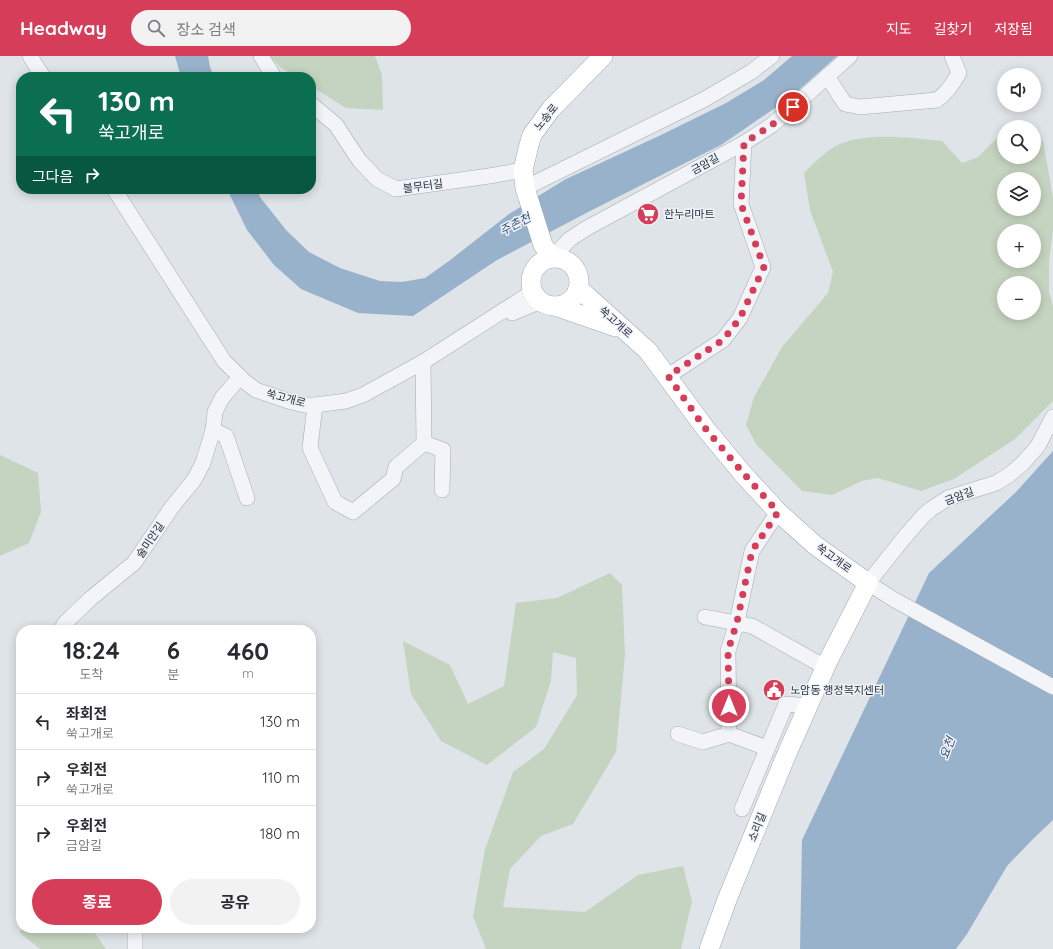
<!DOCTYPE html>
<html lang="ko">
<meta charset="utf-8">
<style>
body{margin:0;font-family:Quicksand,"Noto Sans KR",sans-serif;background:#f2f2f3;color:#2b2b33;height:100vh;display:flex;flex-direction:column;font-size:15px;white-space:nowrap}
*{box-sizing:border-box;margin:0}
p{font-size:13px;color:#7c7c81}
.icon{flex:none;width:22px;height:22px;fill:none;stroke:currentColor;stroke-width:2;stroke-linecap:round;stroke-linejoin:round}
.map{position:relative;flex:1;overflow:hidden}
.drawer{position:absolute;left:16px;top:569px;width:300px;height:308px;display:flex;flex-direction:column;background:#fff;border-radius:16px;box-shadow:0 2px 10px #0003}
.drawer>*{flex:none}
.banner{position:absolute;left:16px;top:16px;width:300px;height:122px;border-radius:16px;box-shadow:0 2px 10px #0003;background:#0b6e4f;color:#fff;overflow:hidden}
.fabs{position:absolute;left:997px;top:12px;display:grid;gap:8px}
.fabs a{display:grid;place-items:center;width:44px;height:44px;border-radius:50%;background:#fff;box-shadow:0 2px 10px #0003;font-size:20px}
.pin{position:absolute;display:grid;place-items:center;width:34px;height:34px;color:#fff;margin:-17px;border:2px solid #fff;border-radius:50%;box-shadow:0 1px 4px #0007}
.me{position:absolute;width:44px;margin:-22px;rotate:0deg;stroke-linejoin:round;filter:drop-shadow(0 0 3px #0008)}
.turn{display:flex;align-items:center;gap:14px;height:84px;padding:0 16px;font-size:18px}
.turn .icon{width:52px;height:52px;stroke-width:2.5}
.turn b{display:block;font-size:28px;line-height:34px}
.then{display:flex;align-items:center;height:38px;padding:0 16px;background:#0003;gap:8px;font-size:15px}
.eta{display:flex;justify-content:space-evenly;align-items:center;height:68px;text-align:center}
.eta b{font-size:24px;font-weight:700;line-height:28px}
.primary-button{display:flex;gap:8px;margin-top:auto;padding:8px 16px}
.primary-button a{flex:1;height:46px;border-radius:24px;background:#d53d58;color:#fff;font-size:16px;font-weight:700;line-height:46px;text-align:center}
.primary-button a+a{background:#f2f2f3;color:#2b2b33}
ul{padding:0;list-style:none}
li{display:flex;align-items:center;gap:12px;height:56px;padding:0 16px;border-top:1px solid #e1e1e2}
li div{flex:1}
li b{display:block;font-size:15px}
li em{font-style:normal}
header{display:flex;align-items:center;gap:24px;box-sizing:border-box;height:56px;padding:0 20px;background:#d53d58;color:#fff}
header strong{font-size:19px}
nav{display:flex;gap:22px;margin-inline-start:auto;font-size:14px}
.search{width:280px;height:36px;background:#f2f2f3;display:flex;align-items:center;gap:10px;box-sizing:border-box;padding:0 14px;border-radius:22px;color:#7c7c81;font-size:15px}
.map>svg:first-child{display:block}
.green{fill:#c5d4c0;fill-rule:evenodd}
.water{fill:#98b2cb}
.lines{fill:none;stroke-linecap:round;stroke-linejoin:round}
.minor-casing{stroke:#a4abb4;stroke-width:16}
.major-casing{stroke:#9ea8b6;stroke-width:20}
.minor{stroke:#f2f4f7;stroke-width:15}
.major{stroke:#fff;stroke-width:19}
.route{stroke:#d53d58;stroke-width:7;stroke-dasharray:0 12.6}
.labels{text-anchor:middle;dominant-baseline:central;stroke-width:3;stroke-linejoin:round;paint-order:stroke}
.street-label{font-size:11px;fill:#273142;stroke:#eff2f7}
.poi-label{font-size:11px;fill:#273142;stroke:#eff2f7;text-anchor:start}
.water-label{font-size:12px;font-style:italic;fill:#2f5178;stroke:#eff2f7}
</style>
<header>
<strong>Headway</strong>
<div class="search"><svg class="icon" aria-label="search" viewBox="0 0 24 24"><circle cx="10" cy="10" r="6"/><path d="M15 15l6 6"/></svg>장소 검색</div>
<nav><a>지도</a><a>길찾기</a><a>저장됨</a></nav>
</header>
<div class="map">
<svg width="1053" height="893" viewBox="0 0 1053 893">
<rect width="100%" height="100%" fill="#dfe4e9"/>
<g class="green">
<polygon points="269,0 375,0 382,19 383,54 346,52 311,30 311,21 296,21 280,11"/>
<path d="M1034 78 1043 85 1053 142V174L1049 206V235L1053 250V345L1015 383 954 423 921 435 878 422 862 425 832 439 802 435 756 388 746 369 754 341 782 291 828 237 833 216 810 154 804 117C815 106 826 94 840 88 870 76 911 82 942 85L962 107 978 101 996 83 1004 79V101H1034ZM1004 123H1034V153H1004ZM1004 175H1034V205H1004ZM1004 227H1034V257H1004Z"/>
<polygon points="0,399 38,417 41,456 29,487 0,500"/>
<polygon points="610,517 622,529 625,599 616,696 573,768 541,780 510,813 503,851 585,856 638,819 683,810 692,845 681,893 486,893 473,860 485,793 513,716 544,693 577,639 576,602 553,596 551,625 536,671 487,709 441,685 411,638 403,585 450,609 468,648 504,630 516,547 557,542"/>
<polygon points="24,872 91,872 106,893 40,893 19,876"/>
</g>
<g class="water">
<polygon points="175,0 208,0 210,11 214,21 181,21"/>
<polygon points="792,0 837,0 791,41 721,89 592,154 497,204 413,260 358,257 301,233 274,209 247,174 227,133 257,133 260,141 286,174 309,196 340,212 380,225 402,226 425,222 449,205 509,158 566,123 661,79 726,47 764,24"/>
<polygon points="1053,395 1053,764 1033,783 1007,810 967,878 956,893 800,893 802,784 929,517 1016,436"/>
</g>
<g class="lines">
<g class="minor-casing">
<g id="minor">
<polyline points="30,0 43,21"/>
<polyline points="261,0 274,21"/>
<path d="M827 20 845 48 860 51 937 44C947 37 953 28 959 17L952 0"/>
<polyline points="311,48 336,69 359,104 377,123 396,133 489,120 523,114"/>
<polyline points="525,132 705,43 751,16 772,0"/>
<polyline points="114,133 224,305 244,325 256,334 288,345 304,349 315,349 346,345 363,339 423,306 534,235"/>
<polyline points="552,202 570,183 587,172 744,87 772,69 803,42 850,0"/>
<polyline points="512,257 541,245"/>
<polyline points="423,306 424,387 443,394 442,434"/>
<polyline points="668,320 723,284 740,262 763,211 741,148 744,87"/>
<polyline points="240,321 222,342 215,356 213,374 226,380 247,442"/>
<polyline points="315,349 310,392 335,446 353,456 393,423 396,411 424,387"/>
<polyline points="1053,361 1038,390 1023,407 1009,419 996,427 948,442 931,453 923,460 903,483 868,527 893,543 1053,631"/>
<polyline points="705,561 752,570 825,611"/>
<polyline points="61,574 65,567 90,543 134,507 172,451 194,424 203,407 213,374"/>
<polyline points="678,678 703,686 729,678 767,692"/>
<polyline points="729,678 728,595 737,566 752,495 778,456"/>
<polyline points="742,753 786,648 808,650"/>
<polyline points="135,872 135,893"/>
</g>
</g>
<g class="major-casing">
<g id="major">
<polyline points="552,202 543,189 525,132 523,114 529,89 532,79 551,53 603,0"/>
<circle cx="555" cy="226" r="24"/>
<polyline points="578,232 648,295 705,372 743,418 778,456 816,490 868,527 828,605 785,702 728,841 709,893"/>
<polyline points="555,250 616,271"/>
</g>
</g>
<use href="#minor" class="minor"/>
<use href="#major" class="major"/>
</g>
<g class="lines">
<polyline class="route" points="729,650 728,595 737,566 752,495 778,456 744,418 705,372 668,320 723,284 740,262 764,211 741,148 744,87 772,69 793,51"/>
</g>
<defs>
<g id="supermarket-disc" transform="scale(1.15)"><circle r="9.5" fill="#d53d58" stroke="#eff2f7"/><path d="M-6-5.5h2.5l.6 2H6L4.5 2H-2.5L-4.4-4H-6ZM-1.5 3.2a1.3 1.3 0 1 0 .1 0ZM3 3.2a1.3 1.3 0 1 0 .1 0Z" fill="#fff"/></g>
<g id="civic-disc" transform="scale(1.15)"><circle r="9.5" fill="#d53d58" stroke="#eff2f7"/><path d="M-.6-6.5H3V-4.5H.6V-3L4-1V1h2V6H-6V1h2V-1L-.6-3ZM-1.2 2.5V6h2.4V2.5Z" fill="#fff"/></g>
</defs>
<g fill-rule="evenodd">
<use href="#supermarket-disc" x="648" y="158"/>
<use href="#civic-disc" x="774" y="634"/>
</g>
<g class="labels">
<g class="street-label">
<text transform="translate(546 61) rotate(-51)">노송로</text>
<text transform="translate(705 108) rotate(-29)">금암길</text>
<text transform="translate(423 130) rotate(-8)">불무터길</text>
<text transform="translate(616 266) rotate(42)">쑥고개로</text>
<text transform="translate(286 342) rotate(15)">쑥고개로</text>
<text transform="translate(959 440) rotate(-21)">금암길</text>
<text transform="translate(150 484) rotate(-56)">술미안길</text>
<text transform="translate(834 502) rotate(36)">쑥고개로</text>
<text transform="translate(757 771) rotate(-68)">소리길</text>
</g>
<g class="poi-label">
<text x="664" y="158">한누리마트</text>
<text x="790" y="634">노암동 행정복지센터</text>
</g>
<g class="water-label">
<text transform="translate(515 168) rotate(-28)">주촌천</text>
<text transform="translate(947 692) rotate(-69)">요천</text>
</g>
</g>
</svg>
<div class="fabs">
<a><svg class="icon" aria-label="sound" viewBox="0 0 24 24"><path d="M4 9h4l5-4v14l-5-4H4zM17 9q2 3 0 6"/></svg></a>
<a><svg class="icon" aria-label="search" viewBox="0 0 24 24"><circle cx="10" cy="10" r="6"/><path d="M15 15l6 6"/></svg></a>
<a><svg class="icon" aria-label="layers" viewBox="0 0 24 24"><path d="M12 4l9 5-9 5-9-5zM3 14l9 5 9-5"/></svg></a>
<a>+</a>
<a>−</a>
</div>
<div class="pin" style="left:793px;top:51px;background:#d93025"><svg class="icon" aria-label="arrive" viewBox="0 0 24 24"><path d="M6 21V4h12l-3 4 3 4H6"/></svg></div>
<svg class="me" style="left:729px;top:650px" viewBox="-20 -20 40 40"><circle r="17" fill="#d53d58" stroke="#fff" stroke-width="3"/><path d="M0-11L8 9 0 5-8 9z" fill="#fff"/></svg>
<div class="banner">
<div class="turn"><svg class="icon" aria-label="left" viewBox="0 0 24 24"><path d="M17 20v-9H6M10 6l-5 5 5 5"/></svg><div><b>130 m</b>쑥고개로</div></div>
<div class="then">그다음<svg class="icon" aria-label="right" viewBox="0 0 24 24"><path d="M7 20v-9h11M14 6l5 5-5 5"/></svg></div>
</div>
<section class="drawer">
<div class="eta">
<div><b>18:24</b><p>도착</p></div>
<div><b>6</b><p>분</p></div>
<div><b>460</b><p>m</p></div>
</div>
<ul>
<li><svg class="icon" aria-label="left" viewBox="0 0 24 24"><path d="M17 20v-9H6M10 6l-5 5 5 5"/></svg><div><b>좌회전</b><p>쑥고개로</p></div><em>130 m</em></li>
<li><svg class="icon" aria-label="right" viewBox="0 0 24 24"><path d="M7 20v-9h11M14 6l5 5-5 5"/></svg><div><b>우회전</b><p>쑥고개로</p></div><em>110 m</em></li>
<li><svg class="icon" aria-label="right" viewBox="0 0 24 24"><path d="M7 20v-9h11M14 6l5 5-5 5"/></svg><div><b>우회전</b><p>금암길</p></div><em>180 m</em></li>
</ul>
<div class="primary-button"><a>종료</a><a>공유</a></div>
</section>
</div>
